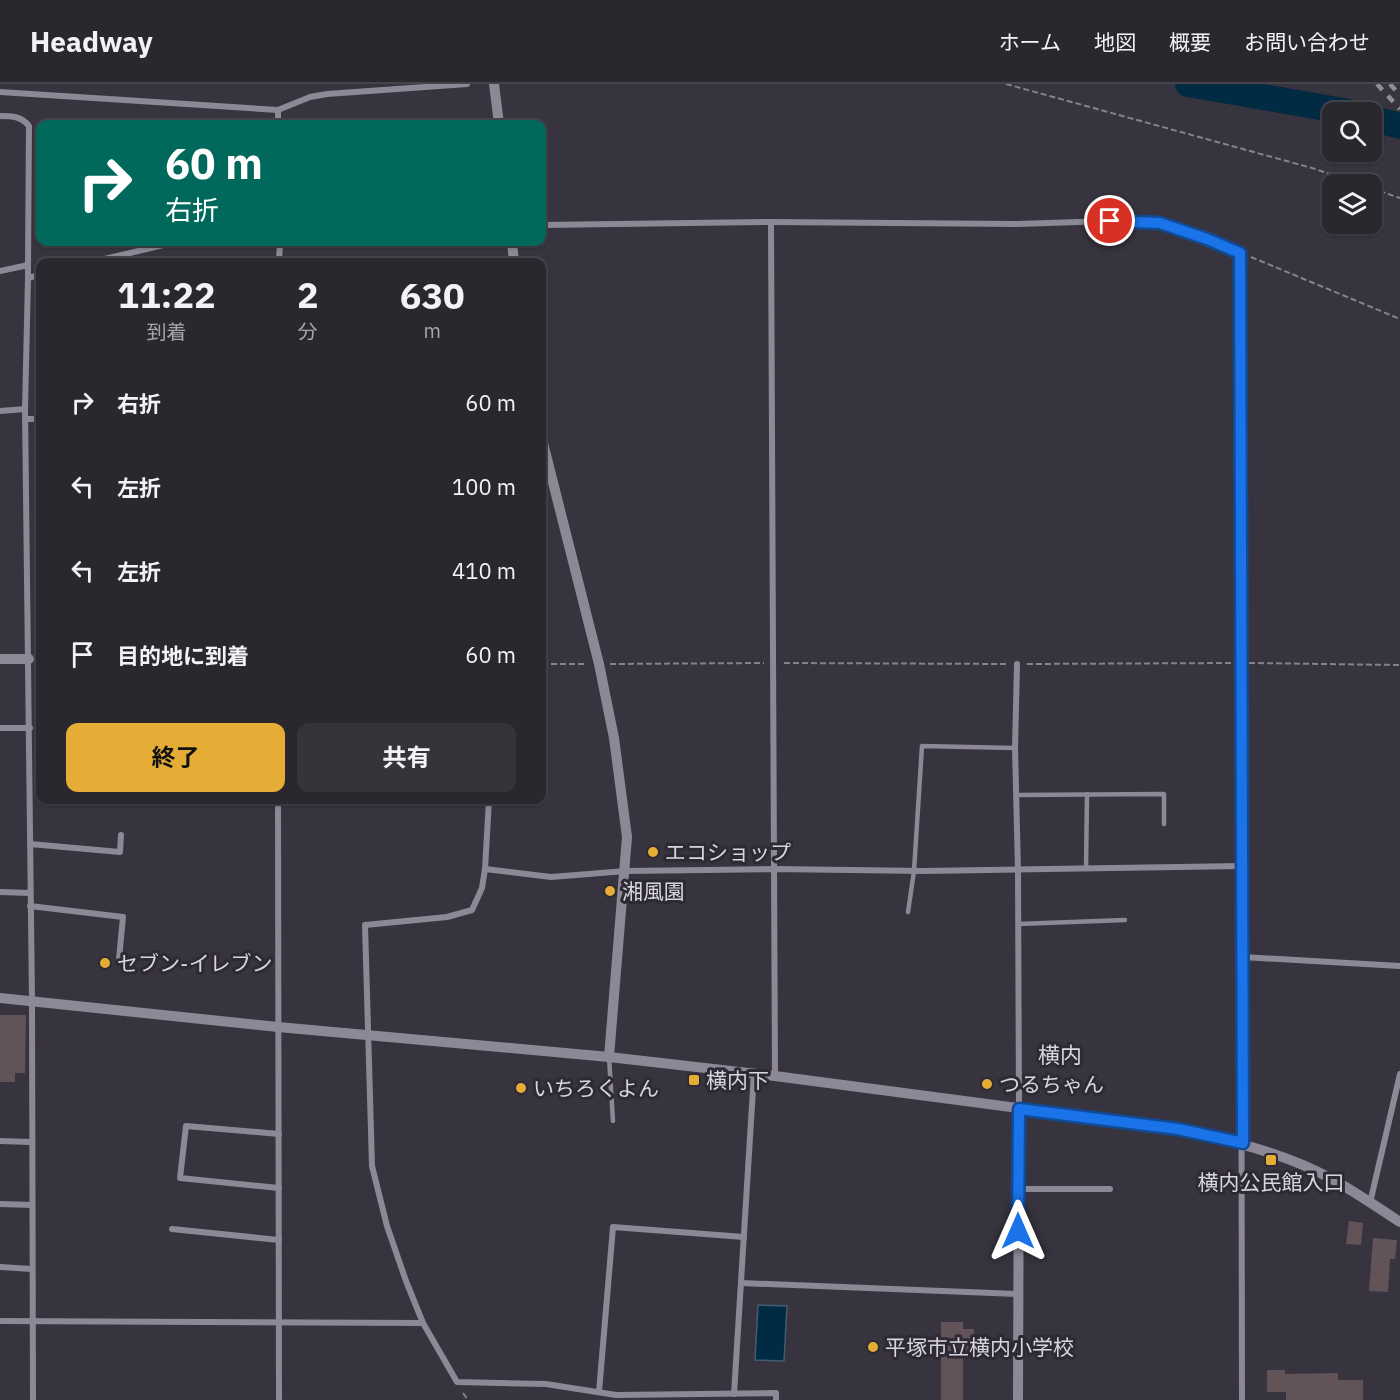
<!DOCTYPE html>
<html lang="ja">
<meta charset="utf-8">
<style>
body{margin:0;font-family:"IBM Plex Sans","Noto Sans JP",sans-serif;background:#36333b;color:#f1f3f6;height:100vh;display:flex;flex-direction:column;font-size:22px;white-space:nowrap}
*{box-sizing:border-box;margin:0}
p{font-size:20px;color:#a5a5aa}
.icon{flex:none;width:33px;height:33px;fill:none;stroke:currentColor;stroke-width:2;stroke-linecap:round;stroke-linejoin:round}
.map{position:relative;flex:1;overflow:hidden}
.sheet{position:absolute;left:36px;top:174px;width:510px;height:546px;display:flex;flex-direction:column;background:#2a272f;border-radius:12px;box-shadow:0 2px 4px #0004,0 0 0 2px #46444b}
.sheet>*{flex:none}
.guide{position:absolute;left:36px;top:36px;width:510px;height:126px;border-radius:12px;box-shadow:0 2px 4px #0004,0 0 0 2px #46444b;background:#00695c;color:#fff;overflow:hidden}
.buttons{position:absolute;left:1322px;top:18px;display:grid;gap:12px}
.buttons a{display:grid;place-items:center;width:60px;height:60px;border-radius:12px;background:#2a272f;box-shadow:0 2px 4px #0004,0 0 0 2px #46444b;font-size:30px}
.pin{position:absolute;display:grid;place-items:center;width:51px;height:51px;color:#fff;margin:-26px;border:3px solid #fff;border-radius:50%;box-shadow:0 2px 6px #0007}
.me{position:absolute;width:66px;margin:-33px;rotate:0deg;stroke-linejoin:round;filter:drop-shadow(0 0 4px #0008)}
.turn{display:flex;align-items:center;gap:21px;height:126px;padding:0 30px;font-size:27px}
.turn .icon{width:78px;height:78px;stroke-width:2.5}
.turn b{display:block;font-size:42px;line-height:51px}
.eta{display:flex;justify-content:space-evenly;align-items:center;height:102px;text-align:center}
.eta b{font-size:36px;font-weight:700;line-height:42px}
.cta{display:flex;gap:12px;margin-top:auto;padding:12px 30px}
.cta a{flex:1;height:69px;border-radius:12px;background:#e6ad36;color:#111;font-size:24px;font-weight:700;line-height:69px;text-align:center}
.cta a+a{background:#36333b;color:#f1f3f6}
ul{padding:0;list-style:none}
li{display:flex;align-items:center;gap:18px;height:84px;padding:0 30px}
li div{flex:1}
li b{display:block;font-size:22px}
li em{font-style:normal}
header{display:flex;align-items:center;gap:36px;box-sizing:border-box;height:84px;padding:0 30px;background:#2a272f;border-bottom:2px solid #46444b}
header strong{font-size:28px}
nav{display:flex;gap:33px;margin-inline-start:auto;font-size:21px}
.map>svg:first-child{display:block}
.water{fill:#002b42;stroke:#415e70;stroke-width:1.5}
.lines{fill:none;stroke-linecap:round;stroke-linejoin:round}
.river{stroke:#002b42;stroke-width:26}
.building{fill:#615358}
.path{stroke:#85828b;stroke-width:2;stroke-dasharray:6 3;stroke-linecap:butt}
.service{stroke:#8c8895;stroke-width:4.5}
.minor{stroke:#8c8895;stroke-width:6}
.tertiary{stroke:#8c8895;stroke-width:10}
.rail{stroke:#908d96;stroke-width:4.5;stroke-dasharray:8 8;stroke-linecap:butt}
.route-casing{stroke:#114b97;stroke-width:15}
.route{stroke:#1a73e8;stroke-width:10}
.poi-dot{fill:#e6ad36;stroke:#2e2a35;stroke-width:2}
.labels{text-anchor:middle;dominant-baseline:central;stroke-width:6;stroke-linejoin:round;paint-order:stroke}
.poi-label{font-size:21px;fill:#d8d6dc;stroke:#2e2a35;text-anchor:start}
.neighbourhood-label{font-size:22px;fill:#d8d6dc;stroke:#2e2a35}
</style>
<header>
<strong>Headway</strong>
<nav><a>ホーム</a><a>地図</a><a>概要</a><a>お問い合わせ</a></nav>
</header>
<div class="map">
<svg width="1400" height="1316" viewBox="0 0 1400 1316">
<rect width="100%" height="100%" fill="#38343f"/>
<polygon class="water" points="758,1221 787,1222 784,1277 755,1276"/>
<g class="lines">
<g class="river">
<polyline points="1188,0 1349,28"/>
<polyline points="1371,34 1400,42"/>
</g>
</g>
<g class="building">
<polygon points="0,931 26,931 25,989 15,989 15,998 0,998"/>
<polygon points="1349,1137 1363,1139 1361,1161 1346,1160"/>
<polygon points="1373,1154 1397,1156 1395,1175 1390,1175 1388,1208 1369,1207"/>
<polygon points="941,1238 963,1238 963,1245 974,1245 974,1273 963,1273 963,1316 941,1316"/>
<polygon points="1267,1286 1285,1286 1285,1290 1338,1289 1338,1296 1363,1296 1363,1316 1286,1316 1286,1308 1267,1308"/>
</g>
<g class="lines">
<g class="path">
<polyline points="1006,0 1312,84 1360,100"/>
<polyline points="1371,104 1400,114"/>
<polyline points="1251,173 1400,235"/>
<polyline points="784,579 1007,580"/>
<polyline points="1249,579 1400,581"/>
<polyline points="542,580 587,580"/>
<polyline points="610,580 764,579"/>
<polyline points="1027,580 1232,579"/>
<polyline points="463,1309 468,1316"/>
</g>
<g class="service">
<polyline points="1017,711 1164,710 1164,740"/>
<polyline points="1086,785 1087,710"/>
<polyline points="908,828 914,787 922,662 1015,664"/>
<polyline points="1018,840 1125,836"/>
<polyline points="609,973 613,1037"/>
</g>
<g class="minor">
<polyline points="0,8 278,26 310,13 327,10 467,0"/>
<polyline points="278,26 278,40"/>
<path d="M0 32C12 32 21 32 29 42L28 181"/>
<polyline points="771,138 775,992"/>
<polyline points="542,141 771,138 1017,140 1110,137 1160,139 1207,155 1240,169 1242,1316"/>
<polyline points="92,178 176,158"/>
<polyline points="279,178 280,158"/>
<polyline points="0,187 28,181 28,194 40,191"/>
<polyline points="28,194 25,325 32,917 33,1316"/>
<polyline points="0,327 25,325"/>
<polyline points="25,335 40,335"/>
<polyline points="1017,580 1015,664 1018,786 1019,1025"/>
<polyline points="0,644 30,644"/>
<polyline points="278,716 279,1316"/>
<polyline points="30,760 120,768 121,751"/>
<polyline points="485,785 551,793 626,787 774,785 924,787 1242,782"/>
<polyline points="0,808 30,809"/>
<polyline points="30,822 123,833 119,875"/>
<polyline points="1243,873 1400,882"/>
<polyline points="279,1050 186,1042 180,1094 279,1104"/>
<polyline points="0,1057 31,1058"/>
<polyline points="1018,1105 1110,1105"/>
<polyline points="1370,1119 1400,990"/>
<polyline points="0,1120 32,1121"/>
<polyline points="172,1145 279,1156"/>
<polyline points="0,1183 32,1185"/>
<polyline points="741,1199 1017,1210"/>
<polyline points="0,1237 423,1239 457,1298 546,1300 616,1311 776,1309 776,1316"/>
<polyline points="423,1239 406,1197 387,1142 372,1082 365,841 447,833 472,826 482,804 485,785 489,716"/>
<polyline points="599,1308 613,1143 744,1153"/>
<polyline points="734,1310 754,989"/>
</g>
<g class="tertiary">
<polyline points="494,0 499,40"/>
<polyline points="512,158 514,178"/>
<polyline points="542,355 599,580 614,654 627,753 609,973"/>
<polyline points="0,575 29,575"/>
<path d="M0 914 278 943 609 973 775 992 1178 1045C1230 1057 1282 1068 1330 1094 1354 1107 1377 1123 1400 1138"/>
<polyline points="1018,1316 1019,1025"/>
</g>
<g class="rail">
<polyline points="1377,0 1400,25"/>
<polyline points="1390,0 1400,11"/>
</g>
</g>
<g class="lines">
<g class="route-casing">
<polyline id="route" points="1018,1147 1019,1025 1178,1045 1243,1059 1240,169 1207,155 1160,139 1110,137"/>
</g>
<use href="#route" class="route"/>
</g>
<g class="poi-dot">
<circle cx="653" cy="768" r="6"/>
<circle cx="610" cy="807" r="6"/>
<circle cx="105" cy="879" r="6"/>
<rect x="688" y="990" width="12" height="12" rx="3"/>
<circle cx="987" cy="1000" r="6"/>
<circle cx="521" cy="1004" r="6"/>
<rect x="1265" y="1070" width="12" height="12" rx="3"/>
<circle cx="873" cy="1263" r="6"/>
</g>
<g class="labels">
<g class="poi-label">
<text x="665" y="768">エコショップ</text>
<text x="622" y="807">湘風園</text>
<text x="117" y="879">セブン-イレブン</text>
<text x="706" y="996">横内下</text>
<text x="999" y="1000">つるちゃん</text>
<text x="533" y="1004">いちろくよん</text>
<text x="1271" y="1098" text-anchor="middle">横内公民館入口</text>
<text x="885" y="1263">平塚市立横内小学校</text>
</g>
<g class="neighbourhood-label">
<text x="1060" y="970">横内</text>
</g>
</g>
</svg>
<div class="buttons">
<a><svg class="icon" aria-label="search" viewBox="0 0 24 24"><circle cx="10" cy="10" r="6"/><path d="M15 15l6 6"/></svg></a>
<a><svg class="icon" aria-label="layers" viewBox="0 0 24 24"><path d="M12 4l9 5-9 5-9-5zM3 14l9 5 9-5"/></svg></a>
</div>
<div class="pin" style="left:1110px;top:137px;background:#d93025"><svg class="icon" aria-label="arrive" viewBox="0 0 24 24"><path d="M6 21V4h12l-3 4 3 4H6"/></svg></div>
<svg class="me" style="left:1018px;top:1147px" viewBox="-20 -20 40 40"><path d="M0-17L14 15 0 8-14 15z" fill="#1a73e8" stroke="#fff" stroke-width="4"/></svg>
<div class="guide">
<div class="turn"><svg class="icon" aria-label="right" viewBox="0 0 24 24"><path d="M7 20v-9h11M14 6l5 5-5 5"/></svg><div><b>60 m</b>右折</div></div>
</div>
<section class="sheet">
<div class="eta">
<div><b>11:22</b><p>到着</p></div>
<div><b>2</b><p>分</p></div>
<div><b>630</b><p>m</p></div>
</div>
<ul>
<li><svg class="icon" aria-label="right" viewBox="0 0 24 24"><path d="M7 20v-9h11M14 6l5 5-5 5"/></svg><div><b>右折</b></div><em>60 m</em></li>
<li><svg class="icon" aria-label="left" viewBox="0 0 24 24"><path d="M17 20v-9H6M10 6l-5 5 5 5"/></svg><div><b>左折</b></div><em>100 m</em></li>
<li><svg class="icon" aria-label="left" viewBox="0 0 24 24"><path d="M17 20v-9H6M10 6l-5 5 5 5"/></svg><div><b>左折</b></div><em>410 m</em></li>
<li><svg class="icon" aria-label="arrive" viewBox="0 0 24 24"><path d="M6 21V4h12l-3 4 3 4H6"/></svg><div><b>目的地に到着</b></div><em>60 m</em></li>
</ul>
<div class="cta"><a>終了</a><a>共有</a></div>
</section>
</div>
